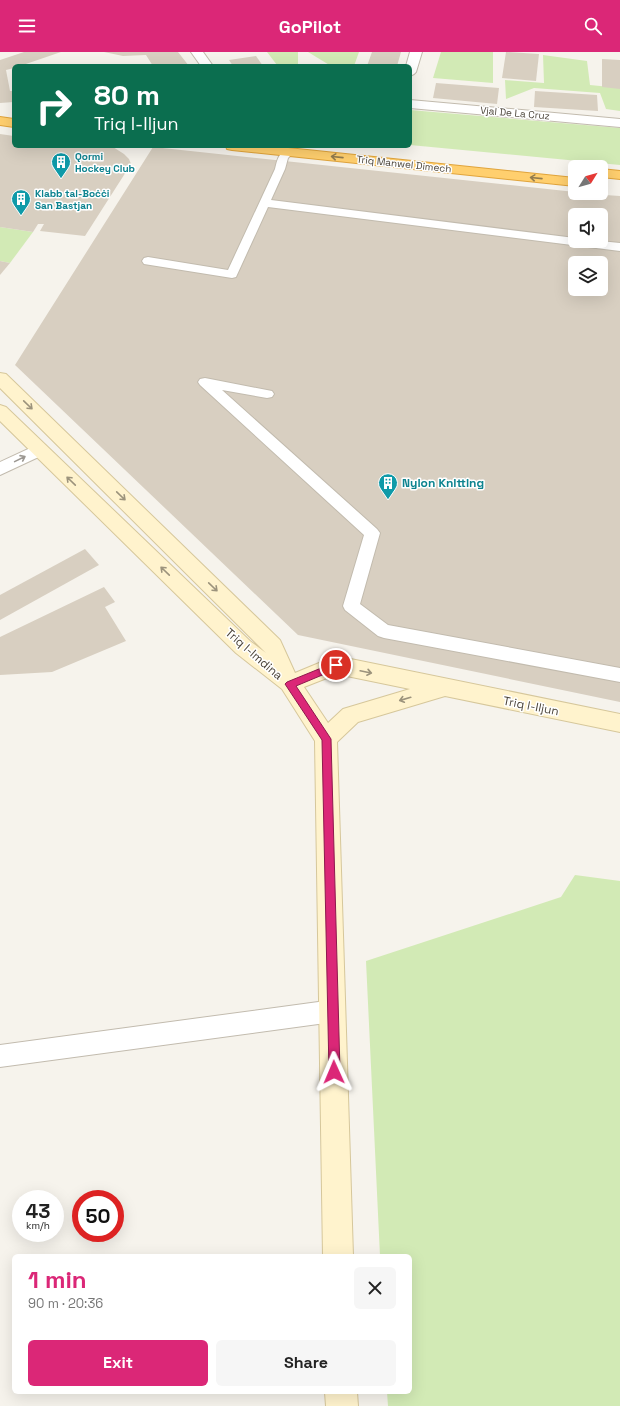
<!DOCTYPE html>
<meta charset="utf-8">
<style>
body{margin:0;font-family:"Space Grotesk",sans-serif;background:#f6f6f6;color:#222;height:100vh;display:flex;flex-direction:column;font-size:15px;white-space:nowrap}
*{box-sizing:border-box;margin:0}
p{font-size:13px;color:#767676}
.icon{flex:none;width:22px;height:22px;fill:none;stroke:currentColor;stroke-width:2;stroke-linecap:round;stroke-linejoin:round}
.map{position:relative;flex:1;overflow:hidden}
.details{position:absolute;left:12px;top:1202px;width:400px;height:140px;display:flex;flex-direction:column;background:#fff;border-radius:6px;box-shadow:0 4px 16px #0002}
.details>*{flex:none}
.hud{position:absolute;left:12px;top:12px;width:400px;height:84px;border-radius:6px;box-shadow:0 4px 16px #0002;background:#0b6e4f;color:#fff;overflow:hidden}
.needle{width:26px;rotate:53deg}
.fabs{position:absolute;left:568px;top:108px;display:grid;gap:8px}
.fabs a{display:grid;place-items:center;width:40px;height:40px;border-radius:6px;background:#fff;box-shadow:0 4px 16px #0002;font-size:20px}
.speed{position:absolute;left:12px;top:1138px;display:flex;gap:8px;font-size:20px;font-weight:700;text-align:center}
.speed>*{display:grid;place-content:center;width:52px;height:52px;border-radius:50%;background:#fff;box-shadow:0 4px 16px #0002;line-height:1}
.speed small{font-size:10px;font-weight:400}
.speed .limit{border:6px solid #d22;background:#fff;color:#111}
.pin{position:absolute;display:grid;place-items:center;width:34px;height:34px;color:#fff;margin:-17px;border:2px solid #fff;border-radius:50%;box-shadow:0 1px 4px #0007}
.me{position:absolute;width:44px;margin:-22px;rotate:359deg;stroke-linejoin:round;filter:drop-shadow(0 0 3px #0008)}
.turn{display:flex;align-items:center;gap:14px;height:84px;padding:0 16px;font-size:18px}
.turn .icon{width:52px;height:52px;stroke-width:2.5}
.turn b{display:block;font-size:28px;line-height:34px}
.round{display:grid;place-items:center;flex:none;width:42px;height:42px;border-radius:6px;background:#f6f6f6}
.summary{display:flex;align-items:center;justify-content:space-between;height:68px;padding:0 16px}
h1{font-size:24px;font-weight:800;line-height:30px;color:#db2777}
.cta{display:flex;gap:8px;margin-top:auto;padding:8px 16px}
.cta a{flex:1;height:46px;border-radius:6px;background:#db2777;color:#fff;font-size:16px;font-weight:800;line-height:46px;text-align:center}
.cta a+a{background:#f6f6f6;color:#222}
header{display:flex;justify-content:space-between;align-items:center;height:52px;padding:0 16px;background:#db2777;color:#fff;font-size:18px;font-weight:800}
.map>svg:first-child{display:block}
.green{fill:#d2eab5}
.building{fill:#d8cfc1;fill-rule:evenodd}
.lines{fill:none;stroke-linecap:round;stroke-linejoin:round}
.lane-casing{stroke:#c2bbae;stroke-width:2}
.street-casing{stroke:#c2bbae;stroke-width:2}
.secondary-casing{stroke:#d6c79b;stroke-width:2}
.highway-casing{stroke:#e0a43c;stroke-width:2}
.lane{fill:#fff;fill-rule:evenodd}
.street{fill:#fff;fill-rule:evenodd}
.secondary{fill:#fff3cd;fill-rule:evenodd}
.highway{fill:#ffcf6e;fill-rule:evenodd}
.oneway{stroke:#937c4e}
.oneway2{stroke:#9c937c}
.oneway3{stroke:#9c9892}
.route{fill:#db2777;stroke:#8e194d}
.labels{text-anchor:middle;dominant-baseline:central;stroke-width:3;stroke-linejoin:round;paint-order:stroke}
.far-street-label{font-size:10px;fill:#4b4439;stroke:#fff}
.far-culture-label{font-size:10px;font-weight:bold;fill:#0d838f;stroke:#fff;text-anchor:start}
.culture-label{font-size:12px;font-weight:bold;fill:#0d838f;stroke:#fff;text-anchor:start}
.street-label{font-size:12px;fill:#4b4439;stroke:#fff}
</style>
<header><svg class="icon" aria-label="menu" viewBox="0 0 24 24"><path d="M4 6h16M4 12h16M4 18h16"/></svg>GoPilot<svg class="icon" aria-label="search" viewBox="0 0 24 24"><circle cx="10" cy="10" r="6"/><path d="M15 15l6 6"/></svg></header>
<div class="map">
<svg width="620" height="1354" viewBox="0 0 620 1354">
<rect width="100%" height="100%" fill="#f6f3ec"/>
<g class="green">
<polygon points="267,0 298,0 298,12 277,13"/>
<polygon points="308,0 359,0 354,14 331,14"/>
<polygon points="441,0 493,0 493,31 433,26"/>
<polygon points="543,3 587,9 590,33 620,36 620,59 606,57 600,41 534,36 506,47 505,28 544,31"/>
<polygon points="410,58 620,76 620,113 410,93"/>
<polygon points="0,175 33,180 10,211 0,209"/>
<polygon points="575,823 620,829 620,1354 388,1354 387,1340 410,1340 410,1204 380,1204 366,909 561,845"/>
</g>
<g class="building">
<polygon points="24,0 61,0 20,14 14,14 14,16 6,18 10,39 14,39 14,50 0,51 0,8"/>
<polygon points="104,0 178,0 189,14 153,14 146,3 123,4"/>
<polygon points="372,0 401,0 397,14 367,14"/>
<polygon points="506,0 539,2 536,29 502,26"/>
<polygon points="256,4 263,14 233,14 229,8"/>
<polygon points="602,7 620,8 620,37 602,35"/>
<polygon points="436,31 499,36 497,52 433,46"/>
<polygon points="535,39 597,43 598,59 534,55"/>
<polygon points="0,82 14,84 14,94 113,95 124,102 129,107 131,112 85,184 40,179 44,172 38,172 33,180 0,175"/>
<path d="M153 95 575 140V141L620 144V650L298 583 15 313ZM575 163H601V189H575ZM575 211H601V237H575Z"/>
<polygon points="0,209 10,211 0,223"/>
<polygon points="85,497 99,513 0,568 0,543"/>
<polygon points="104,535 115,550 105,555 126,589 52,620 0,623 0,585"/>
</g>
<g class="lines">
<g class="lane-casing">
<g id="lane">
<path d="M289 97 294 100 288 106 285 117 271 148 575 186V189H600L620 191V199L268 155 236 225 232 226 144 212 142 209 144 206 148 205 228 218 275 117C277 108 279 99 289 97Z"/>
<polygon points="205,326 272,339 274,342 272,345 267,346 222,338 377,477 380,481 360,552 388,573 620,616 620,630 384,586 378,584 345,558 343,554 364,483 200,333 198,330 200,327"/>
<polygon points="333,948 341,951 344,959 341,967 333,970 0,1015 0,993"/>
</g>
</g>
<g class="street-casing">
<g id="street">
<polygon points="191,0 203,0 213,14 201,14"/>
<polygon points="410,0 422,0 416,20 414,22 410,24 410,14 406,14"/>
<polygon points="410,48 620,67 620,75 410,56"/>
<polygon points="39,392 45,394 48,398 45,402 0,423 0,410"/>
</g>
</g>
<g class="secondary-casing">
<g id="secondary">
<path d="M0 321 6 322 280 588 295 621 336 604 620 662V680L445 644 358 670 337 690 353 1204H323L315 689 282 637 236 601 0 369V353L6 355 250 589 266 601 0 336ZM337 622 410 637 343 657 328 671 304 635Z"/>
<polygon points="325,1340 357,1340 358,1354 326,1354"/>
</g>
</g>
<g class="highway-casing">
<g id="highway">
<polygon points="0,65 14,67 14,75 0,73"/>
<polygon points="226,94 269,94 575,126 575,134 232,98 227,97"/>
<polygon points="601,117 620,119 620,127 601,125"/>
</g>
</g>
<use href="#lane" class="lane"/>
<use href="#street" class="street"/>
<use href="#secondary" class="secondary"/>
<use href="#highway" class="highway"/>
</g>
<defs><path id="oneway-shaft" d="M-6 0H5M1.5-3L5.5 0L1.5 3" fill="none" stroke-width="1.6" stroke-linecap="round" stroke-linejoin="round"/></defs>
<g class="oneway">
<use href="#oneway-shaft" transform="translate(337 105) rotate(-174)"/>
<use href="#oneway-shaft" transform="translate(536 126) rotate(-174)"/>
</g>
<g class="oneway2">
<use href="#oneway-shaft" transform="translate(28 353) rotate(44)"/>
<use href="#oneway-shaft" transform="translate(71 429) rotate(-136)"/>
<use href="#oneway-shaft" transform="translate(121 444) rotate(44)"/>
<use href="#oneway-shaft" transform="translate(165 519) rotate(-136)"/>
<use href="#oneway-shaft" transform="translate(213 535) rotate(44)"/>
<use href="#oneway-shaft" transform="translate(366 620) rotate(12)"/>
<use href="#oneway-shaft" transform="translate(405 647) rotate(164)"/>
</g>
<use class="oneway3" href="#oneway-shaft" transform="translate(20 407) rotate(-26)"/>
<polygon class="route" points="336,610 341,613 339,616 296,634 331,687 340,1020 338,1024 334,1026 330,1024 329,1020 322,688 285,632 287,630"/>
<defs>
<g id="building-pin" transform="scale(1)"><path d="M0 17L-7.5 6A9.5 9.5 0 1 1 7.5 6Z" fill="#0f9aa8" stroke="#fff"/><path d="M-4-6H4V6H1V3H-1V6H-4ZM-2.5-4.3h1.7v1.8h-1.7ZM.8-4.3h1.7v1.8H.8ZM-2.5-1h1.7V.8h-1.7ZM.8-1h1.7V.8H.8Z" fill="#fff"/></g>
</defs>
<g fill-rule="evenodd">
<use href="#building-pin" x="61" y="110"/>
<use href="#building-pin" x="21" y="147"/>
<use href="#building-pin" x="388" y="431"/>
</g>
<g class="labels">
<g class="far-street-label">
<text transform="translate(515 61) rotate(5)">Vjal De La Cruz</text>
<text transform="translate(404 112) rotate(6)">Triq Manwel Dimech</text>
</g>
<g class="far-culture-label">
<text x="75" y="104">Qormi<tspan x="75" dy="12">Hockey Club</tspan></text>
<text x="35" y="141">Klabb tal-Boċċi<tspan x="35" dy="12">San Bastjan</tspan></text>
</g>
<g class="culture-label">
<text x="402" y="431">Nylon Knitting</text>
</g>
<g class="street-label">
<text transform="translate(254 602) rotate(41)">Triq l-Imdina</text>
<text transform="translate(531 654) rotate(11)">Triq l-Iljun</text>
</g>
</g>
</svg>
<div class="fabs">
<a><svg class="needle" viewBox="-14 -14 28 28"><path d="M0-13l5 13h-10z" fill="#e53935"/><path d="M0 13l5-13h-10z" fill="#767676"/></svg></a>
<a><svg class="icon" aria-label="sound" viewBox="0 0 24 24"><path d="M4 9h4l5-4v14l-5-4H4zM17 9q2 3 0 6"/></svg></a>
<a><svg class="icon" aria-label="layers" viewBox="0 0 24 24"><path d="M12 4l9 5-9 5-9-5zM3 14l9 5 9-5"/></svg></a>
</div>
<div class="speed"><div>43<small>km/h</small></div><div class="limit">50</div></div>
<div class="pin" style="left:336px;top:613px;background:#d93025"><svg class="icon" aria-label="arrive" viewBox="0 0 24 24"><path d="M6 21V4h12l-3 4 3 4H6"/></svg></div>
<svg class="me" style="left:334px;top:1020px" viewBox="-20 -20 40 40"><path d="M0-17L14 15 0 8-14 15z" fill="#db2777" stroke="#fff" stroke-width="4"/></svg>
<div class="hud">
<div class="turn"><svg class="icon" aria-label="right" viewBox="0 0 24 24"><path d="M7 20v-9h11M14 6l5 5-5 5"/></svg><div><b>80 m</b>Triq l-Iljun</div></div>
</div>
<section class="details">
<div class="summary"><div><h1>1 min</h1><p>90 m · 20:36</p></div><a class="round"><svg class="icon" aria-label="close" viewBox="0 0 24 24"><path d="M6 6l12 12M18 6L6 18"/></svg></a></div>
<div class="cta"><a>Exit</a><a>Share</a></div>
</section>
</div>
